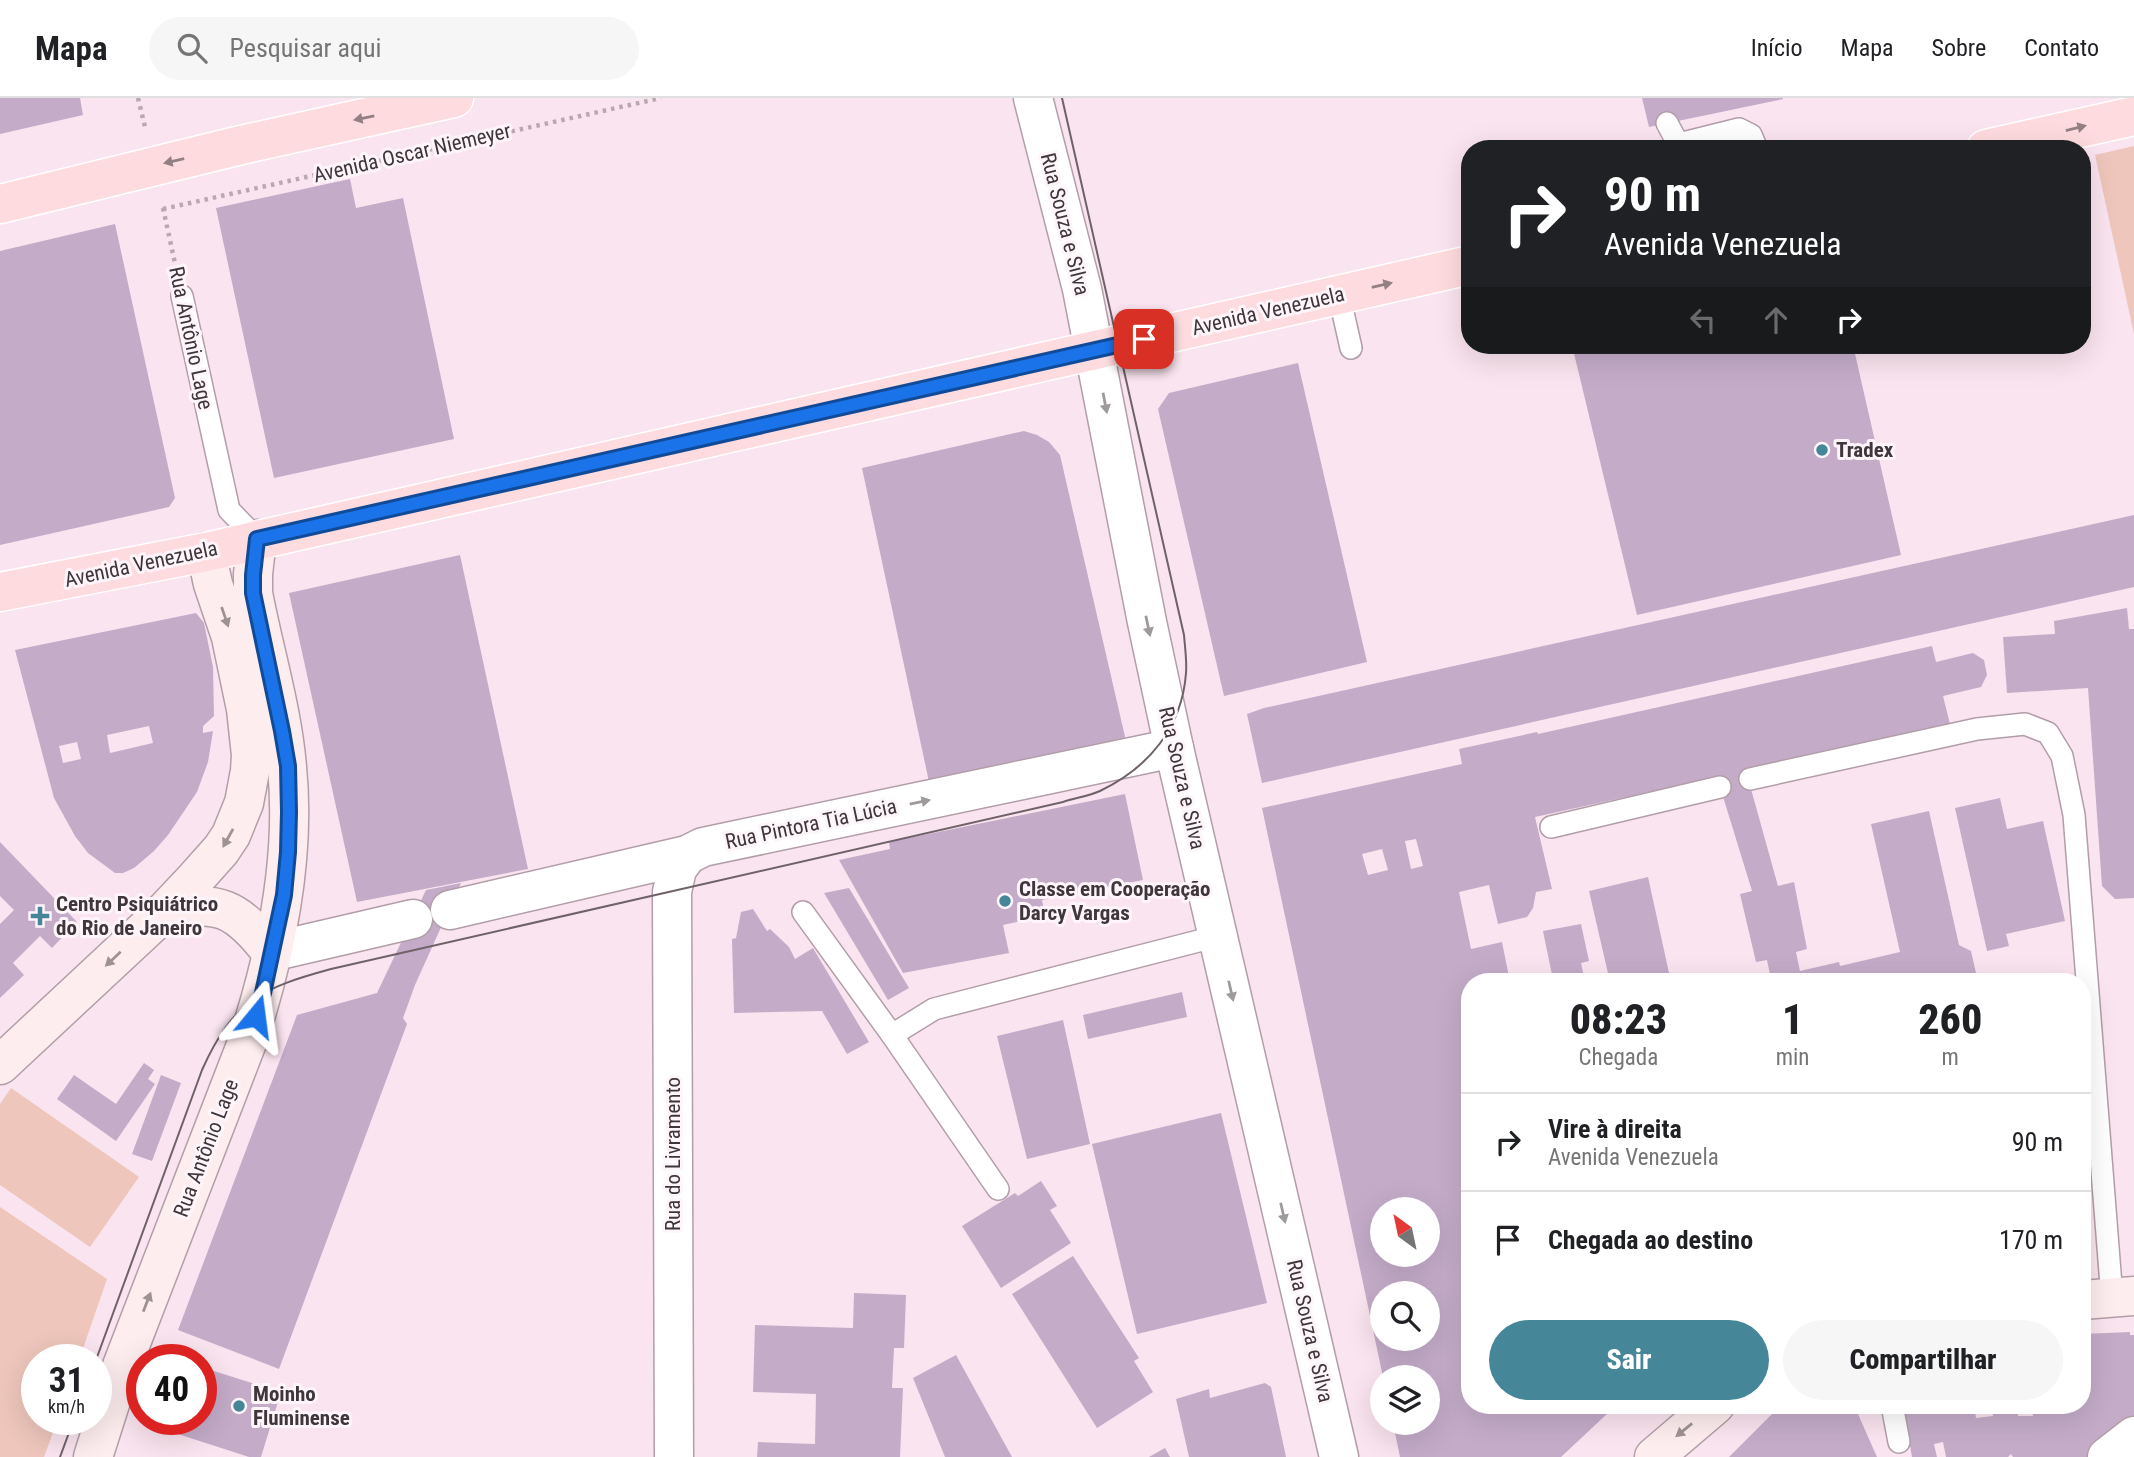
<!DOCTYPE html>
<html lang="pt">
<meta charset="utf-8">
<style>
body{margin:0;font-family:"Roboto Condensed",sans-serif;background:#f6f6f6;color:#202124;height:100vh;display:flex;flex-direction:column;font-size:26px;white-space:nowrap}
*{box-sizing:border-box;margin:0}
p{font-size:23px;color:#757577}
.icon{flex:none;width:38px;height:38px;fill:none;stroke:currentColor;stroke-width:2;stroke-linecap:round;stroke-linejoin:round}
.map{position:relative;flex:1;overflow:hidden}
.sheet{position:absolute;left:1461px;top:875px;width:630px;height:441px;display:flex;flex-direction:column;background:#fff;border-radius:28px;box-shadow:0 7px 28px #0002}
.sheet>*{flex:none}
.top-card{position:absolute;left:1461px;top:42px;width:630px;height:214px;border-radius:28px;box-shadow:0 7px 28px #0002;background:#202124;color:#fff;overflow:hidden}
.needle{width:46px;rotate:327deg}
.tools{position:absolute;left:1370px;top:1099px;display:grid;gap:14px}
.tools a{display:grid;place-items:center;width:70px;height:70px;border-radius:50%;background:#fff;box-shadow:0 7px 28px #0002;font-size:35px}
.speed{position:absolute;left:21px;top:1246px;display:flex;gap:14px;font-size:35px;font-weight:700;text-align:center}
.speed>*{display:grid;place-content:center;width:91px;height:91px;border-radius:50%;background:#fff;box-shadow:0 7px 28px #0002;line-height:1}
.speed small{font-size:18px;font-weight:400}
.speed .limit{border:10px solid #d22;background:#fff;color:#111}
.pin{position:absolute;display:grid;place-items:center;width:60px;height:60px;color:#fff;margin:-30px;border-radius:14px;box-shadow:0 4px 10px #0006}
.me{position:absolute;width:77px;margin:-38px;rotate:16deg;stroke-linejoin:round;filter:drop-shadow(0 0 5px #0008)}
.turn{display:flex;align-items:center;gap:24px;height:147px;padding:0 28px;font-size:32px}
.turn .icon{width:91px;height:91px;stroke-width:2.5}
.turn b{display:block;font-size:49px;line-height:60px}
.lanes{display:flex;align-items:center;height:66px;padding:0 28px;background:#0003;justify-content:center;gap:35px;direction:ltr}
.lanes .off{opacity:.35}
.eta{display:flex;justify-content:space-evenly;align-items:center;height:119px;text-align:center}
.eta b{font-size:42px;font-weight:800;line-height:49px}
.button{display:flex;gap:14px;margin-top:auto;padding:14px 28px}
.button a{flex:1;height:80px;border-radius:42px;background:#458698;color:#fff;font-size:28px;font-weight:800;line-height:80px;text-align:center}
.button a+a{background:#f6f6f6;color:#202124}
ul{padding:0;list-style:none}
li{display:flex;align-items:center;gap:21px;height:98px;padding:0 28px;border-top:2px solid #e0e0e0}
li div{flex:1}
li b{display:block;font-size:26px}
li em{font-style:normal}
header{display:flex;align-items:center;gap:42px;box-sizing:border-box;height:98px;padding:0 35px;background:#fff;border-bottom:2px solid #e0e0e0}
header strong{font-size:33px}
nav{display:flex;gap:38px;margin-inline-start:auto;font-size:24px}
.search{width:490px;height:63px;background:#f6f6f6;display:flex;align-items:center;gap:18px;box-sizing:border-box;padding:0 24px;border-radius:38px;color:#757577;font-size:26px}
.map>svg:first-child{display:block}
.green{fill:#eec6bb}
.building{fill:#c4acc9;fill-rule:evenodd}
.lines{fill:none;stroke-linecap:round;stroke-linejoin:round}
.lane-casing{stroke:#b29ea8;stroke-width:24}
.street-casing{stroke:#b29ea8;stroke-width:41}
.secondary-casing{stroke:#b29ea8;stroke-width:41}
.primary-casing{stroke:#fff;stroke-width:41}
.path{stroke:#b9a8b0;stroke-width:4.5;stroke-dasharray:3.5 5;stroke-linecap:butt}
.lane{stroke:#fff;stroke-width:21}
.street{stroke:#fff;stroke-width:38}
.secondary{stroke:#feedef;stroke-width:38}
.primary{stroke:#fedbdf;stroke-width:38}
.tram{stroke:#6e6268;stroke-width:2}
.oneway{fill:#948084}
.oneway2{fill:#9e9a9c}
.oneway3{fill:#9e9294}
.route-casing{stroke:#114b97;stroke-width:18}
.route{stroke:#1a73e8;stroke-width:12}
.poi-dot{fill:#458698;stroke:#fef5fa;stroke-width:2.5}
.labels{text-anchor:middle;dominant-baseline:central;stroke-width:6;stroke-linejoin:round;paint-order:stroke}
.street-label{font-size:21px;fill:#3e363a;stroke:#fef5fa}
.poi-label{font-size:21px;font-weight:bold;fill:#3e363a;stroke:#fef5fa;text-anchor:start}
</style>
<header>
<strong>Mapa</strong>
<div class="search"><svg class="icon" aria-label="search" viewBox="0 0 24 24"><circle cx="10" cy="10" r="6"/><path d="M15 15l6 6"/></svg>Pesquisar aqui</div>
<nav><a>Início</a><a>Mapa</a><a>Sobre</a><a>Contato</a></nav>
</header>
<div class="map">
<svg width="2134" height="1359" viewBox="0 0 2134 1359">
<rect width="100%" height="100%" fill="#fae4ef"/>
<g class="green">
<polygon points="2134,48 2134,236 2095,57"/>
<polygon points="11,990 139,1079 90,1149 0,1087 0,1006"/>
<polygon points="0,1109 107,1181 79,1262 37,1262 37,1321 58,1321 44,1359 0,1359"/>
</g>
<g class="building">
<polygon points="0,0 80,0 83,17 0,36"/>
<polygon points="1642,0 1783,0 1783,1 1649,29"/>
<polygon points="350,81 356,110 403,100 454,341 274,380 216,110"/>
<polygon points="115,126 175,400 169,409 0,447 0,153"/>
<polygon points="1572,247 1853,247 1901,457 1637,517"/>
<polygon points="1298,265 1367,564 1224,598 1158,311 1169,295"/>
<polygon points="1024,333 1037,337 1049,344 1060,357 1126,643 929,684 862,370"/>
<polygon points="2134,417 2134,489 1262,685 1247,616 1264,610"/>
<polygon points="460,457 528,771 357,804 289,495"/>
<polygon points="2127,510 2129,531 2134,531 2134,800 2115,801 2102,788 2088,590 2007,595 2003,539 2055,536 2054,523"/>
<path d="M196 515 204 525 213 569 214 618 203 628V635L213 633 208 664 197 694 168 737 154 753 134 770 123 775H115L88 755 75 738 54 700 15 552ZM149 628 153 645 110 655 107 637ZM77 644 81 661 63 665 59 648Z"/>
<path d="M1932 548 1936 564 1973 555 1984 562 1987 577 1981 589 1943 598 1950 626 1746 673 1778 788 1794 784 1807 851 1796 854 1800 873 1839 864 1840 868 1900 854 1871 726 1929 713 1959 847 1971 853 1978 884H1746L1770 877 1767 862 1756 864 1740 796 1752 793 1717 679 1535 719 1552 791 1536 794 1533 810 1527 819 1498 826 1489 787 1459 794 1471 851 1502 844 1510 884H1470V1307H1607L1608 1315 1561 1359H1400L1393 1325H1428V1279H1383L1262 710 1462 666 1459 651 1537 634 1538 636ZM1416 741 1423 768 1411 771 1405 743ZM1382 751 1388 772 1368 777 1362 756ZM1382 1111H1428V1157H1382ZM1382 1195H1428V1241H1382Z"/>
<polygon points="1125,696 1143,782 1042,802 1045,818 1003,827 1009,855 903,875 839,762 890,751 889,744"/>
<polygon points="2000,700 2007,731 2043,723 2065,823 2006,836 2009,848 1987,853 1955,710"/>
<polygon points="0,744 77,824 52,850 40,838 13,865 24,877 0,900 0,826 14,812 0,798"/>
<polygon points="1648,779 1671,884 1610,884 1589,793"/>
<polygon points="461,785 415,887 403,920 407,926 279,1271 178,1232 297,917 377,895 426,792"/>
<polygon points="849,790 909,890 888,902 824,795"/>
<polygon points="753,811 767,833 770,831 789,849 795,861 813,850 869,944 847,956 822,913 734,915 732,841 736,840 741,814"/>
<polygon points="1581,826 1589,863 1581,865 1585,884 1539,884 1538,880 1552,877 1543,833"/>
<polygon points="1182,894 1187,919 1088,941 1083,917"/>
<polygon points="1063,922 1090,1046 1027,1061 997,938"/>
<polygon points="144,965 154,972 148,981 155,986 116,1043 57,1001 74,977 116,1006"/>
<polygon points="161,977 181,985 152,1063 132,1056"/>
<polygon points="1221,1015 1267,1205 1137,1236 1092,1046"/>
<polygon points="1041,1083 1057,1108 1050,1112 1071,1145 1001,1190 962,1128 1015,1095 1018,1098"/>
<polygon points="1073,1158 1139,1260 1134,1263 1153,1294 1097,1330 1012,1196"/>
<polygon points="854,1195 906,1197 904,1250 894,1250 892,1290 903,1290 900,1359 757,1359 758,1344 815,1346 816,1296 753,1294 755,1227 853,1230"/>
<polygon points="2130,1234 2130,1237 2134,1237 2134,1326 2094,1359 2013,1359 2011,1356 2008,1359 1946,1359 1943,1344 1934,1346 1937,1359 1912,1359 1903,1307 1974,1307 1976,1320 1993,1318 1992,1307 2017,1307 2018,1318 2033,1318 2031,1307 2082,1307 2082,1236"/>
<polygon points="956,1257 1012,1359 945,1359 913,1280"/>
<polygon points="201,1269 281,1294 261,1359 249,1359 150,1327 152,1321 201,1321"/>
<polygon points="1265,1285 1271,1289 1286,1359 1189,1359 1176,1301 1209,1291 1210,1300"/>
<polygon points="1781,1307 1854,1307 1877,1359 1729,1359"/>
<polygon points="1165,1350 1170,1359 1149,1359"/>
</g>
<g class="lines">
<g class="lane-casing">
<g id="lane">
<polyline points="1667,25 1676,42 1683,45 1739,31 1751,37 1757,51"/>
<polyline points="1339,197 1351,250"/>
<polyline points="182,198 229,412 257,441"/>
<polyline points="1750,681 1977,631 2025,626 2048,635 2062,658 2074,717 2112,1200"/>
<polyline points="1551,729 1720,689"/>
<polyline points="803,814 892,937"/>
<polyline points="998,1091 892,937 934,911 1218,838"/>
<polyline points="1892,1307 1899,1344"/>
</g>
</g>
<g class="street-casing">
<g id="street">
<polyline points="1033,0 1082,191 1147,524 1174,650 1339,1359"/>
<polyline points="450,812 687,757 703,749 1174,650"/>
<polyline points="271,854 413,821"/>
<polyline points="674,1359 672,794 677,771 687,757"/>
<polyline points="2107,1359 2134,1338"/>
</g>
</g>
<g class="secondary-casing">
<g id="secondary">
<path d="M163 815C217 799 238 811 271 854"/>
<polyline points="0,967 163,815 196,780 221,752 231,737 244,705 250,673 251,657 246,611 231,539 213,486 206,454"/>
<polyline points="2082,1202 2134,1198"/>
<path d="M93 1359 122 1268 248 942C276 856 296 759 287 669 282 610 264 553 253 495V476L257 441"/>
<polyline points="1654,1359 1715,1307"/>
</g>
</g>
<g class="primary-casing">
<g id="primary">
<polyline points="1986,51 2134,18"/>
<polyline points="0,106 241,47 454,0"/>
<polyline points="0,494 206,454 1470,167"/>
</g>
</g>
<g class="path">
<polyline points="138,0 146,33"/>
<polyline points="163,110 176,170"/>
<polyline points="163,111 661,0"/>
</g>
<use href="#lane" class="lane"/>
<use href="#street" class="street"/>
<use href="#secondary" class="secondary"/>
<use href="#primary" class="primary"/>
<g class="tram">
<path d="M96 1262 202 972C233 903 261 890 331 871L1063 704C1075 700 1089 698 1100 693 1148 670 1182 630 1186 575 1187 563 1185 550 1184 537L1062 0"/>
<polyline points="60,1359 74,1321"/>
</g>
</g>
<defs><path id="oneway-solid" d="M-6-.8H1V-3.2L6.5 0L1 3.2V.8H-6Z" transform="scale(1.75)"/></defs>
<g class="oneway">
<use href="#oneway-solid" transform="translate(364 20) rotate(168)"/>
<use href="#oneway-solid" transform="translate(2076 30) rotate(-14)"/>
<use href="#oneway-solid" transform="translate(174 63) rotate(167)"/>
<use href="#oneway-solid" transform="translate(1382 187) rotate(-13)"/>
</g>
<g class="oneway2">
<use href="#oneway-solid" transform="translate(1105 305) rotate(79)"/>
<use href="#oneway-solid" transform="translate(1148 528) rotate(78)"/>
<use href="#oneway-solid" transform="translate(920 704) rotate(-12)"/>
<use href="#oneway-solid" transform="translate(1231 893) rotate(77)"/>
<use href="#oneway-solid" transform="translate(1283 1115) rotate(77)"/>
</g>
<g class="oneway3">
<use href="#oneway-solid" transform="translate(225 519) rotate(71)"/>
<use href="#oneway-solid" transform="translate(228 740) rotate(119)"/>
<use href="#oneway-solid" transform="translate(113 861) rotate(137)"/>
<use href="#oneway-solid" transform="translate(147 1204) rotate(-69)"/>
<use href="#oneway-solid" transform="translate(1684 1332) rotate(141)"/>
</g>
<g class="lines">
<g class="route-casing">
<polyline id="route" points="256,918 263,895 284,797 288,754 289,714 288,668 282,633 253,495 253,477 257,441 1144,241"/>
</g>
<use href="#route" class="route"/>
</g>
<g class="poi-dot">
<circle cx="1822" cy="352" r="7"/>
<circle cx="1005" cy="803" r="7"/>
<path d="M36.5 807.5h7v7h7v7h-7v7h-7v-7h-7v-7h7z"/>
<circle cx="239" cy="1308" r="7"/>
</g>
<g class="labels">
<g class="street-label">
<text transform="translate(412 55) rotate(-13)">Avenida Oscar Niemeyer</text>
<text transform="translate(1065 126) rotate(76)">Rua Souza e Silva</text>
<text transform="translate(1268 213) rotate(-13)">Avenida Venezuela</text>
<text transform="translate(191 240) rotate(78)">Rua Antônio Lage</text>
<text transform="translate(141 466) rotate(-12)">Avenida Venezuela</text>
<text transform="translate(1182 680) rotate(77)">Rua Souza e Silva</text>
<text transform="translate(811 726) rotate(-12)">Rua Pintora Tia Lúcia</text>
<text transform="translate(206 1050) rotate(-69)">Rua Antônio Lage</text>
<text transform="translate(673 1056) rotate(-90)">Rua do Livramento</text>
<text transform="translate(1310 1233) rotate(77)">Rua Souza e Silva</text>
</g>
<g class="poi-label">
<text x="1836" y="352">Tradex</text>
<text x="1019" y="791">Classe em Cooperação<tspan x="1019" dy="24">Darcy Vargas</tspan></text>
<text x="56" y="806">Centro Psiquiátrico<tspan x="56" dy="24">do Rio de Janeiro</tspan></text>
<text x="253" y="1296">Moinho<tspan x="253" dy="24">Fluminense</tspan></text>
</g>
</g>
</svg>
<div class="tools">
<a><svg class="needle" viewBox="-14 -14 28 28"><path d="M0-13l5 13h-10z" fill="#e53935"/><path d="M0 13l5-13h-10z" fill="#757577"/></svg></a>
<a><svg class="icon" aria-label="search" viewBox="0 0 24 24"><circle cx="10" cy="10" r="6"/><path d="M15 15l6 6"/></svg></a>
<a><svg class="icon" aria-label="layers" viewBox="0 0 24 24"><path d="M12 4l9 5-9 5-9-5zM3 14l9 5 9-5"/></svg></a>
</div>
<div class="speed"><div>31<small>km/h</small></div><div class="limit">40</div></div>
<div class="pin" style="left:1144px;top:241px;background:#d93025"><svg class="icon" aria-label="arrive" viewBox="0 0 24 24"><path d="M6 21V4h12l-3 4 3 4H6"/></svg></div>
<svg class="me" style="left:256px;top:918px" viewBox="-20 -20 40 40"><path d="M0-17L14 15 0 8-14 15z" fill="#1a73e8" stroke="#fff" stroke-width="4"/></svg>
<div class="top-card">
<div class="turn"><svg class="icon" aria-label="right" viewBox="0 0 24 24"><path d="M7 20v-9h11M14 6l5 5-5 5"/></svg><div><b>90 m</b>Avenida Venezuela</div></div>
<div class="lanes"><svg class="icon off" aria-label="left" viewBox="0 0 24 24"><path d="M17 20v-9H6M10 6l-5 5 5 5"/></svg><svg class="icon off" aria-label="ahead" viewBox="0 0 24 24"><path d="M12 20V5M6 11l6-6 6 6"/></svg><svg class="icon" aria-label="right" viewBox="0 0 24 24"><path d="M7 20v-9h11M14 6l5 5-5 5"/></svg></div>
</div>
<section class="sheet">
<div class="eta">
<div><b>08:23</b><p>Chegada</p></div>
<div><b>1</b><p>min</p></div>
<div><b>260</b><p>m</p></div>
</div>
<ul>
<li><svg class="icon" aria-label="right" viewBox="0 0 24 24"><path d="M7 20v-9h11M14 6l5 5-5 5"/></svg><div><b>Vire à direita</b><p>Avenida Venezuela</p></div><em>90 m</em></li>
<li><svg class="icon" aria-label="arrive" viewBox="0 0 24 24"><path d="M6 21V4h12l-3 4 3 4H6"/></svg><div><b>Chegada ao destino</b></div><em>170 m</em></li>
</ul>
<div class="button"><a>Sair</a><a>Compartilhar</a></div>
</section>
</div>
